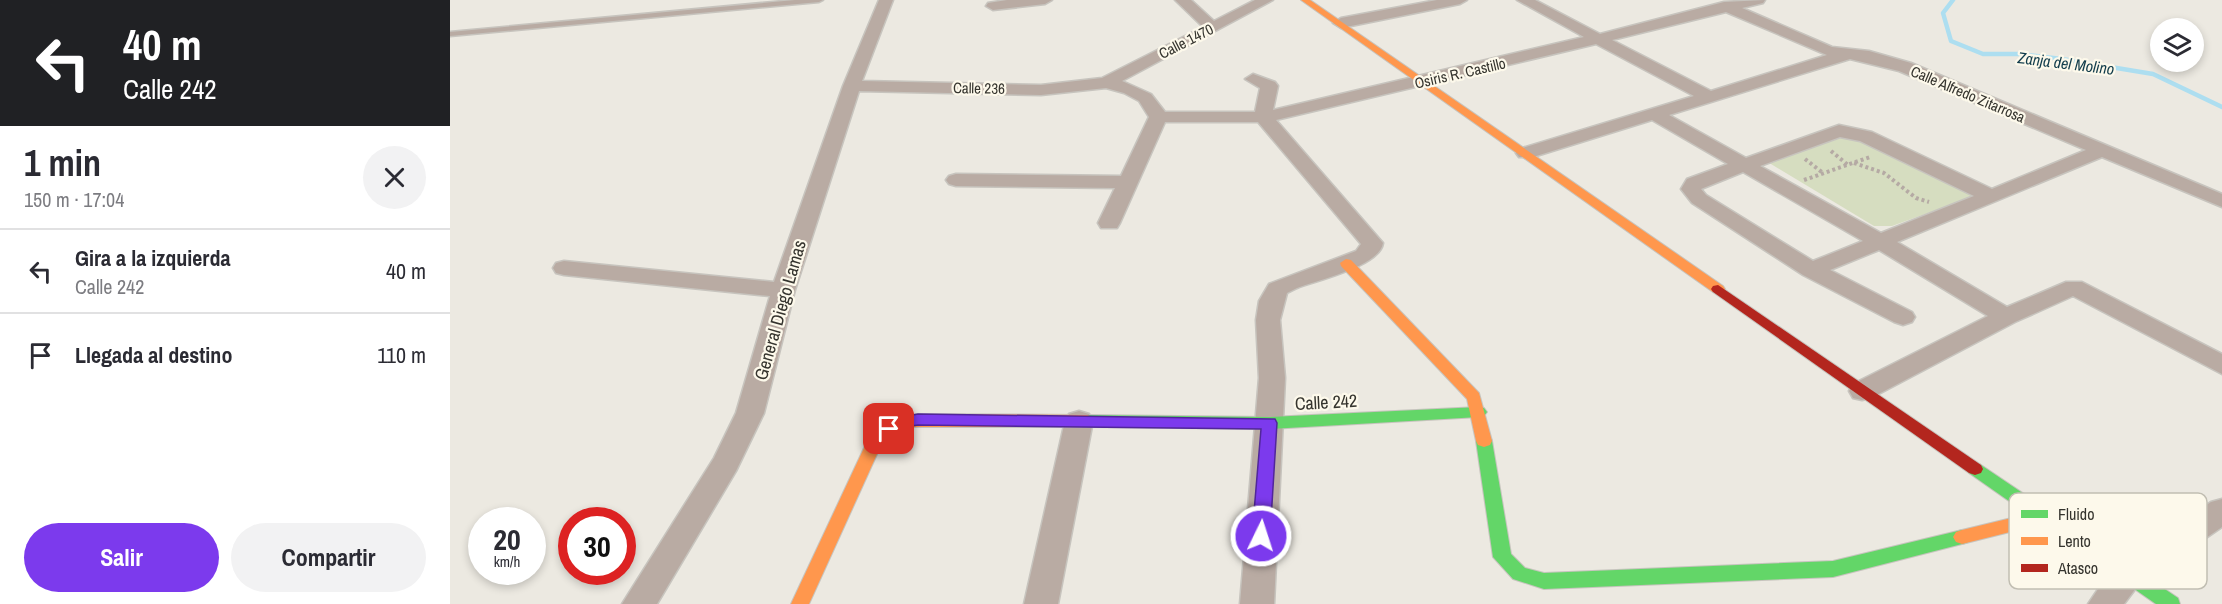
<!DOCTYPE html>
<html lang="es">
<meta charset="utf-8">
<style>
body{margin:0;font-family:"Archivo Narrow",sans-serif;background:#f2f2f3;color:#2b2b33;height:100vh;display:flex;flex-direction:column;font-size:22px;white-space:nowrap}
*{box-sizing:border-box;margin:0}
p{font-size:20px;color:#7c7c81}
.icon{flex:none;width:33px;height:33px;fill:none;stroke:currentColor;stroke-width:2;stroke-linecap:round;stroke-linejoin:round}
.map{position:relative;flex:1;overflow:hidden}
.sheet{display:flex;flex-direction:column;background:#fff;width:450px}
.sheet>*{flex:none}
.hud{background:#202124;color:#fff;overflow:hidden}
.buttons{position:absolute;left:1700px;top:18px;display:grid;gap:12px}
.buttons a{display:grid;place-items:center;width:54px;height:54px;border-radius:50%;background:#fff;box-shadow:0 3px 9px #0003;font-size:30px}
.speed{position:absolute;left:18px;top:507px;display:flex;gap:12px;font-size:30px;font-weight:700;text-align:center}
.speed>*{display:grid;place-content:center;width:78px;height:78px;border-radius:50%;background:#fff;box-shadow:0 3px 9px #0003;line-height:1}
.speed small{font-size:15px;font-weight:400}
.speed .limit{border:9px solid #d22;background:#fff;color:#111}
.pin{position:absolute;display:grid;place-items:center;width:51px;height:51px;color:#fff;margin:-26px;border-radius:12px;box-shadow:0 3px 9px #0006}
.me{position:absolute;width:66px;margin:-33px;rotate:4deg;stroke-linejoin:round;filter:drop-shadow(0 0 4px #0008)}
.turn{display:flex;align-items:center;gap:21px;height:126px;padding:0 24px;font-size:27px}
.turn .icon{width:78px;height:78px;stroke-width:2.5}
.turn b{display:block;font-size:42px;line-height:51px}
.round{display:grid;place-items:center;flex:none;width:63px;height:63px;border-radius:32px;background:#f2f2f3}
.headline{display:flex;align-items:center;justify-content:space-between;height:102px;padding:0 24px}
h1{font-size:36px;font-weight:800;line-height:45px}
.button{display:flex;gap:12px;margin-top:auto;padding:12px 24px}
.button a{flex:1;height:69px;border-radius:36px;background:#7c3aed;color:#fff;font-size:24px;font-weight:800;line-height:69px;text-align:center}
.button a+a{background:#f2f2f3;color:#2b2b33}
ul{padding:0;list-style:none}
li{display:flex;align-items:center;gap:18px;height:84px;padding:0 24px;border-top:2px solid #e1e1e2}
li div{flex:1}
li b{display:block;font-size:22px}
li em{font-style:normal}
main{display:flex;flex:1;min-height:0}
.map>svg:first-child{display:block}
.green{fill:#d6ddc0}
.lines{fill:none;stroke-linecap:round;stroke-linejoin:round}
.stream{stroke:#addef0;stroke-width:4.5}
.lane-casing{stroke:#c7c4be;stroke-width:3}
.street-casing{stroke:#c7c4be;stroke-width:3}
.fast-casing{stroke:#c7c4be;stroke-width:2}
.slow-casing{stroke:#c7c4be;stroke-width:2}
.jam-casing{stroke:#c7c4be;stroke-width:2}
.path{stroke:#b5aaa4;stroke-width:4;stroke-dasharray:3 3;stroke-linecap:butt}
.lane{fill:#b9aba3;fill-rule:evenodd}
.street{fill:#b9aba3;fill-rule:evenodd}
.fast{fill:#63d668;fill-rule:evenodd}
.slow{fill:#ff974d;fill-rule:evenodd}
.jam{fill:#b3261e;fill-rule:evenodd}
.route{fill:#7c3aed;stroke:#51269a;stroke-width:1.5}
.labels{text-anchor:middle;dominant-baseline:central;stroke-width:4.5;stroke-linejoin:round;paint-order:stroke}
.far-street-label{font-size:15px;fill:#35342e;stroke:#fdf9eb}
.far-water-label{font-size:16px;font-style:italic;fill:#113c4b;stroke:#fdf9eb}
.street-label{font-size:18px;fill:#35342e;stroke:#fdf9eb}
.key{fill:#fdf9eb;stroke:#c1beb2;stroke-width:1.5}
.key-label{font-size:16px;fill:#35342e}
</style>
<main>
<section class="sheet">
<div class="hud">
<div class="turn"><svg class="icon" aria-label="left" viewBox="0 0 24 24"><path d="M17 20v-9H6M10 6l-5 5 5 5"/></svg><div><b>40 m</b>Calle 242</div></div>
</div>
<div class="headline"><div><h1>1 min</h1><p>150 m · 17:04</p></div><a class="round"><svg class="icon" aria-label="close" viewBox="0 0 24 24"><path d="M6 6l12 12M18 6L6 18"/></svg></a></div>
<ul>
<li><svg class="icon" aria-label="left" viewBox="0 0 24 24"><path d="M17 20v-9H6M10 6l-5 5 5 5"/></svg><div><b>Gira a la izquierda</b><p>Calle 242</p></div><em>40 m</em></li>
<li><svg class="icon" aria-label="arrive" viewBox="0 0 24 24"><path d="M6 21V4h12l-3 4 3 4H6"/></svg><div><b>Llegada al destino</b></div><em>110 m</em></li>
</ul>
<div class="button"><a>Salir</a><a>Compartir</a></div>
</section>
<div class="map">
<svg width="1772" height="604" viewBox="0 0 1772 604">
<rect width="100%" height="100%" fill="#ece9e1"/>
<polygon class="green" points="1401,135 1525,196 1442,226 1424,226 1316,161"/>
<g class="lines">
<polyline class="stream" points="1503,0 1493,13 1501,41 1533,54 1569,54 1612,59 1703,74 1772,107"/>
<g class="lane-casing">
<polygon id="lane" points="345,0 373,0 369,2 0,36 0,32"/>
</g>
<g class="street-casing">
<g id="street">
<path d="M429 0H443L412 81 591 85 652 78 753 27 725 0H741L764 21 805 0H823L672 81 701 94 715 112H805L810 88 795 79 803 74 825 82 828 86 823 110 1134 37 1067 0H1085L1150 34 1274 2 1315 0 1313 3 1292 8 1382 47 1419 51 1461 63 1772 194V207L1652 157 1447 242 1557 307 1616 282H1632L1772 354V374L1623 296 1565 322 1421 398 1412 400 1403 398 1399 391 1403 384 1538 316 1429 250 1380 270 1462 312 1465 317 1462 322 1453 325 1444 322 1353 275 1242 203 1231 189 1237 179 1278 164 1202 120 1083 157H1069L1066 153 1069 149 1244 96 1146 44 826 120 933 243C930 266 868 280 847 288L837 293 830 320 835 378 824 604H790L809 378 806 320 809 301 819 284 906 251 911 244 808 122H715L670 223 667 228H651L648 223 665 188 506 186 499 184 496 180 499 176 506 174 671 176 699 117 689 101 674 93 656 88 591 95 409 91 345 290 314 413 286 471 207 604H172L264 458 286 413 320 296 114 275 106 273 103 268 106 263 114 261 324 282 393 86ZM1276 12 1377 55 1261 91 1162 40ZM1400 59 1449 71 1636 150 1542 189 1422 132 1389 125 1296 158 1219 115ZM1390 137 1410 141 1524 196 1431 233 1310 166ZM1293 172 1413 241 1363 261 1256 195 1251 189Z"/>
<polygon points="557,0 602,0 595,4 543,10 536,6 538,3"/>
<polygon points="987,0 1017,0 1010,4 891,28 883,23 891,18"/>
<polygon points="629,411 639,414 643,421 608,604 574,604 615,421 619,414"/>
<polygon points="1772,499 1772,527 1689,584 1674,604 1638,604 1665,564 1761,502"/>
</g>
</g>
<g class="fast-casing">
<g id="fast">
<polygon points="1029,407 1034,408 1037,412 1034,416 1029,417 820,429 637,427 631,425 629,421 631,417 637,415 820,417"/>
<polygon points="1034,435 1040,437 1042,441 1061,554 1075,568 1094,573 1383,561 1512,530 1518,532 1521,537 1518,542 1512,544 1383,577 1094,589 1063,579 1043,557 1026,441 1028,437"/>
<polygon points="1525,463 1531,465 1728,598 1730,604 1706,604 1519,473 1517,469 1519,465"/>
</g>
</g>
<g class="slow-casing">
<g id="slow">
<polygon points="851,0 860,0 1273,286 1275,289 1273,292 1263,292"/>
<polygon points="896,259 901,260 1029,393 1042,441 1040,445 1034,447 1028,445 1026,441 1017,399 891,266 890,263"/>
<polygon points="468,414 637,415 643,417 645,421 643,425 637,427 455,427 433,441 359,604 341,604 421,433 445,418"/>
<polygon points="1594,510 1600,512 1603,517 1600,522 1512,544 1506,542 1503,537 1506,532 1512,530"/>
</g>
</g>
<g class="jam-casing">
<polygon id="jam" points="1268,285 1531,465 1533,469 1531,473 1525,475 1519,473 1263,292 1261,289 1263,286"/>
</g>
<g class="path">
<polyline points="1381,151 1398,165"/>
<polyline points="1355,159 1373,173"/>
<polyline points="1404,163 1434,173 1466,198 1479,202"/>
<polyline points="1354,180 1420,157"/>
</g>
<use href="#lane" class="lane"/>
<use href="#street" class="street"/>
<use href="#fast" class="fast"/>
<use href="#slow" class="slow"/>
<use href="#jam" class="jam"/>
</g>
<polygon class="route" points="468,414 825,419 827,423 820,536 818,541 811,543 805,541 802,536 811,429 468,425 455,427 439,435 431,429 446,418"/>
<g class="labels">
<g class="far-street-label">
<text transform="translate(736 41) rotate(-27)">Calle 1470</text>
<text transform="translate(1010 73) rotate(-13)">Osiris R. Castillo</text>
<text transform="translate(529 88) rotate(1)">Calle 236</text>
<text transform="translate(1518 94) rotate(23)">Calle Alfredo Zitarrosa</text>
</g>
<g class="far-water-label">
<text transform="translate(1616 63) rotate(7)">Zanja del Molino</text>
</g>
<g class="street-label">
<text transform="translate(330 310) rotate(-74)">General Diego Lamas</text>
<text transform="translate(876 402) rotate(-3)">Calle 242</text>
</g>
</g>
<rect x="1559" y="493" width="198" height="96" rx="9" class="key"/>
<rect x="1571" y="510" width="27" height="8" fill="#63d668"/>
<rect x="1571" y="537" width="27" height="8" fill="#ff974d"/>
<rect x="1571" y="564" width="27" height="8" fill="#b3261e"/>
<g class="key-label">
<text x="1608" y="520">Fluido</text>
<text x="1608" y="547">Lento</text>
<text x="1608" y="574">Atasco</text>
</g>
</svg>
<div class="buttons">
<a><svg class="icon" aria-label="layers" viewBox="0 0 24 24"><path d="M12 4l9 5-9 5-9-5zM3 14l9 5 9-5"/></svg></a>
</div>
<div class="speed"><div>20<small>km/h</small></div><div class="limit">30</div></div>
<div class="pin" style="left:439px;top:429px;background:#d93025"><svg class="icon" aria-label="arrive" viewBox="0 0 24 24"><path d="M6 21V4h12l-3 4 3 4H6"/></svg></div>
<svg class="me" style="left:811px;top:536px" viewBox="-20 -20 40 40"><circle r="17" fill="#7c3aed" stroke="#fff" stroke-width="3"/><path d="M0-11L8 9 0 5-8 9z" fill="#fff"/></svg>
</div>
</main>
